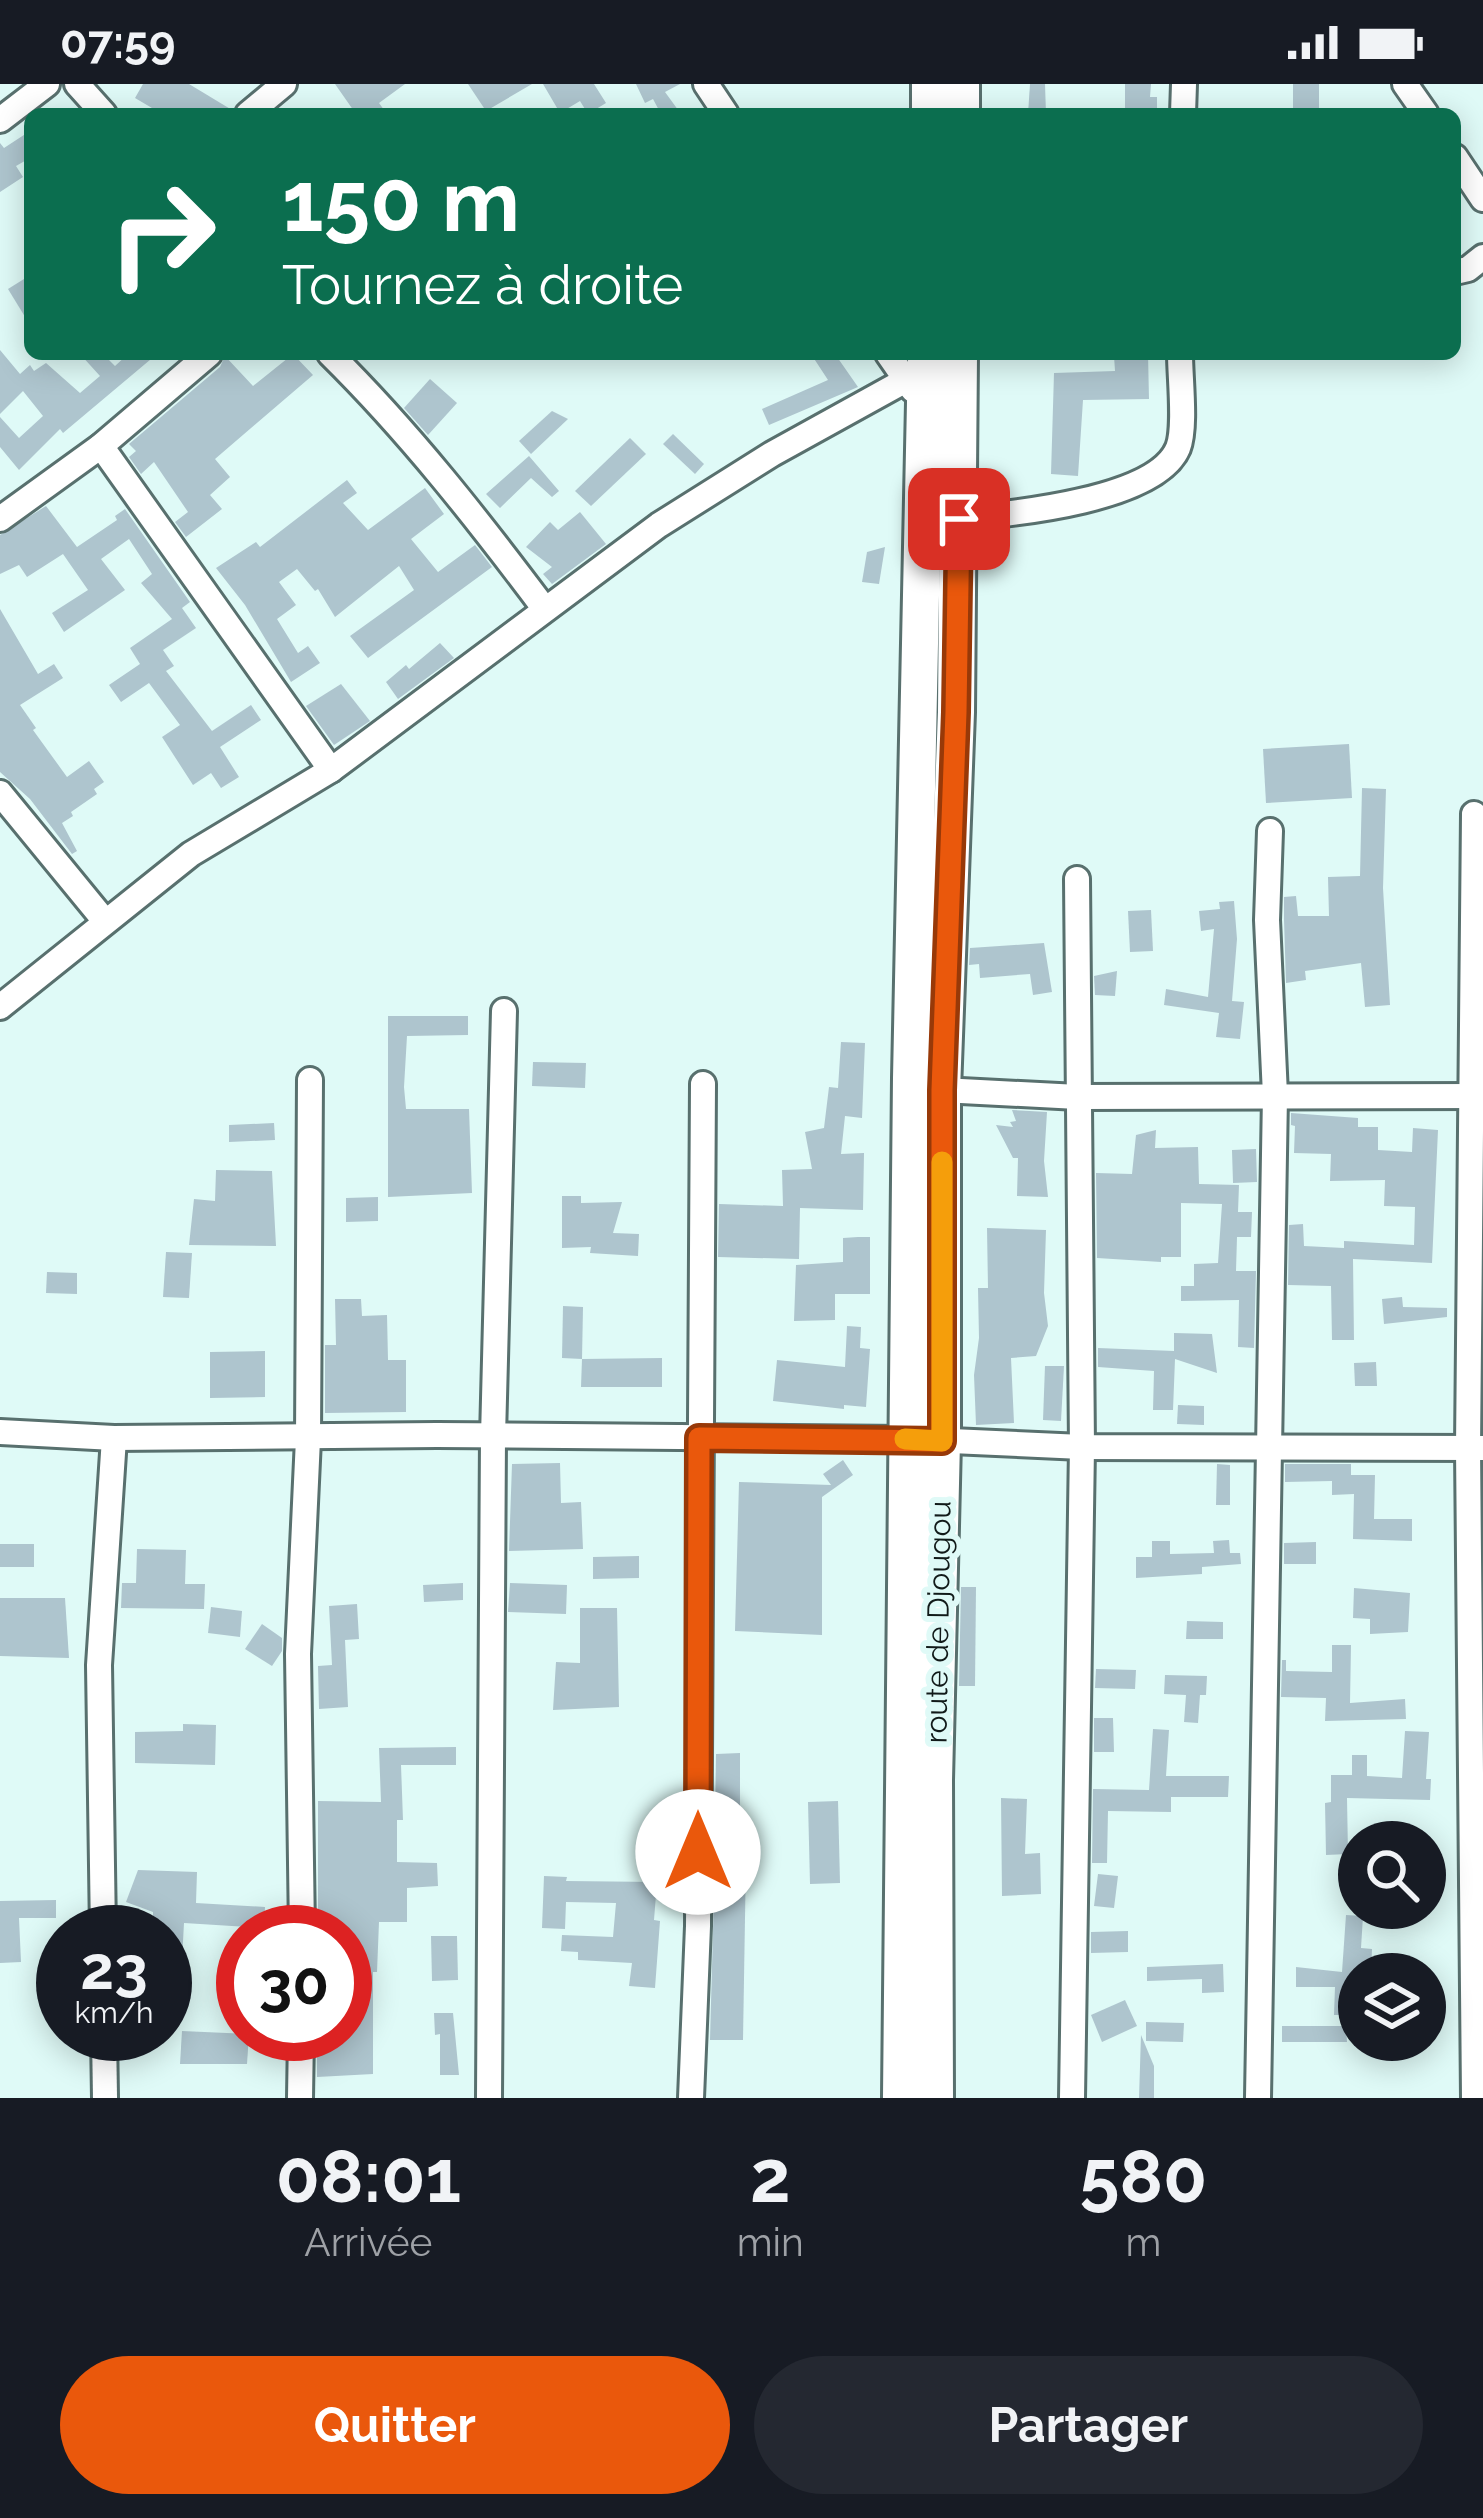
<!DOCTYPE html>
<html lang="fr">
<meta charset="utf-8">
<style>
body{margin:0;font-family:Raleway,sans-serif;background:#242831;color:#f1f3f6;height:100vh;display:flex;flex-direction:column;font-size:45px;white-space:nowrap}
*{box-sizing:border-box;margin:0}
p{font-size:39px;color:#9ea1a6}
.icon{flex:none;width:66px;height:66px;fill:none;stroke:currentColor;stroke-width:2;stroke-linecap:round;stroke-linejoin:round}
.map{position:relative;height:2014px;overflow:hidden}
.details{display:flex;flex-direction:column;background:#171b24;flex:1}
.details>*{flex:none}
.banner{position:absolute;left:24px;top:24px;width:1437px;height:252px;border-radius:18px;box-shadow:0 6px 30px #0003;background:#0b6e4f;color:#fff;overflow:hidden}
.buttons{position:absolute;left:1338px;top:1737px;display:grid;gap:24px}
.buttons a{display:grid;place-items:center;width:108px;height:108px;border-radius:50%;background:#171b24;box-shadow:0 6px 30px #0003;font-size:60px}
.speed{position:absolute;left:36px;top:1821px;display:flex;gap:24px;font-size:60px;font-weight:700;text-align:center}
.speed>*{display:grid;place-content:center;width:156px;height:156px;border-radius:50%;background:#171b24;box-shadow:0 6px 30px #0003;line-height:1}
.speed small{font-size:30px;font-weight:400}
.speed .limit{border:18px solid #d22;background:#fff;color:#111}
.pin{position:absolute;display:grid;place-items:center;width:102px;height:102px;color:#fff;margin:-51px;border-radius:24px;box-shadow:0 6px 18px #0006}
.me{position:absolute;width:132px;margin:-66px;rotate:0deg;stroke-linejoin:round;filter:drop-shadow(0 0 9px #0008)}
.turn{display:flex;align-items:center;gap:42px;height:252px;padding:0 60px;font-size:54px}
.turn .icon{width:156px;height:156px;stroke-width:2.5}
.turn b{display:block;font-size:84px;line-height:102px}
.eta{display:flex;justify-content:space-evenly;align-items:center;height:204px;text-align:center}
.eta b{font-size:72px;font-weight:700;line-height:84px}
.primary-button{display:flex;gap:24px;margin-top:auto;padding:24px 60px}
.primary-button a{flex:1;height:138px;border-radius:72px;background:#ea580c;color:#fff;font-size:48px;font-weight:700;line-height:138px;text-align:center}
.primary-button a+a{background:#242831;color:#f1f3f6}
.status{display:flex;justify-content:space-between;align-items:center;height:84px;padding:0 60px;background:#171b24;direction:ltr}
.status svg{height:33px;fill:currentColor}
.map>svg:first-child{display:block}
.building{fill:#aec5ce}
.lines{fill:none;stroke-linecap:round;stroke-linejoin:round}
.minor-casing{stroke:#58706e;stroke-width:30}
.highway-casing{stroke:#58706e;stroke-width:42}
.minor{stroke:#fff;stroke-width:24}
.highway{stroke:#fff;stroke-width:36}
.route-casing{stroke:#983908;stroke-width:30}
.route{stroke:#ea580c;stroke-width:21}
.slow{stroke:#f59e0b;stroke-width:21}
.labels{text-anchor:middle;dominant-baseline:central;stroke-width:12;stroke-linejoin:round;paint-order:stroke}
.street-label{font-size:30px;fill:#111a19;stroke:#dffaf7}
</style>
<div class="status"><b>07:59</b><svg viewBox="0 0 49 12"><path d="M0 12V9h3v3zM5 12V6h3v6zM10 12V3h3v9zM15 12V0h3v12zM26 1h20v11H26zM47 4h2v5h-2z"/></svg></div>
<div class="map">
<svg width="1483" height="2014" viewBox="0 0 1483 2014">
<rect width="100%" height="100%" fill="#dffaf7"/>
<g class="building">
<polygon points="143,0 189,0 232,26 232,30 148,30 152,24 135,14"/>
<polygon points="335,0 405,0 379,19 387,30 356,30"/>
<polygon points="468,0 532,0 486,27"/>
<polygon points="543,0 594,0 606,19 588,30 580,17 560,29"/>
<polygon points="636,0 680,0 665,8 681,30 661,30 653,15 645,19"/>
<polygon points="1030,0 1045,0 1046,30 1028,30"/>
<polygon points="1125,0 1151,0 1150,13 1157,13 1157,30 1125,30"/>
<rect x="1293" y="0" width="26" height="30"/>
<polygon points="30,47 30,74 16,82 23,93 0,108 0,59 4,64"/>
<polygon points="24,195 30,205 30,241 8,205"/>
<polygon points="0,266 20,290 30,281 34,287 46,279 80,309 100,292 80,270 103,270 115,282 128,270 157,270 63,349 60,345 19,386 0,363 0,333 19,354 43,332 23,307 0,330"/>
<polygon points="293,270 313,291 215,375 230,393 210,411 222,425 186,453 175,438 188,428 154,378 141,390 129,373 136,367 129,360 220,283 225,272 253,302"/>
<polygon points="811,270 835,270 858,303 769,341 762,325 828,296"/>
<polygon points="1138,270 1148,270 1149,315 1083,316 1078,392 1051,390 1054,289 1115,287 1114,272"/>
<polygon points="430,295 457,319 428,351 404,324"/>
<polygon points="552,327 568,335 531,370 519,357"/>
<polygon points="673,350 704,380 695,390 663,360"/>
<polygon points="630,354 646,370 591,422 575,407"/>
<polygon points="529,372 559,407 552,413 531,394 500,424 486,410"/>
<polygon points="347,396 357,409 343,419 368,446 425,404 444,430 411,455 438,488 475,461 492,483 368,574 350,552 414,506 399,482 335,533 318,505 315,507 297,485 279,498 296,521 277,535 298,569 308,562 320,579 291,598 245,521 216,484 256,458 260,463"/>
<polygon points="46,422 77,463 117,436 115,432 125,425 190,518 182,524 196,544 163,566 174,582 166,587 212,647 251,621 261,636 220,663 239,693 221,704 211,689 193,701 162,653 180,641 149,599 121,618 109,601 140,580 130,564 172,535 141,499 152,490 129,455 101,475 125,506 64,548 52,529 88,506 63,470 27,493 19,481 0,490 0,451"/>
<polygon points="580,428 606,460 552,500 543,490 552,483 526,463 550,438 558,446"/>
<polygon points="885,463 879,500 862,498 867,468"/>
<polygon points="0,525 38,590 54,580 63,594 20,621 36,644 33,646 67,693 89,677 104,698 94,705 97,710 71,728 73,732 62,739 77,767 72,770 30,715 0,688"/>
<polygon points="440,559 454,574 398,615 386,598 406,581 409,585"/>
<polygon points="341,600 370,637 334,661 306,622"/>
<polygon points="1349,660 1352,714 1266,719 1263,665"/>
<polygon points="1362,704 1386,705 1383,804 1390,921 1365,923 1361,879 1305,887 1306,896 1286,899 1284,836 1284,813 1296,812 1298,832 1329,832 1328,793 1360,792"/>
<polygon points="1234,817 1237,855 1232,917 1244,918 1240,955 1216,953 1219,929 1164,921 1166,905 1208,913 1214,845 1201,847 1199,827 1220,825 1219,818"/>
<polygon points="1151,826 1153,867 1130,868 1128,827"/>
<polygon points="1044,859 1052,908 1033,911 1030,890 980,894 979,880 969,881 970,864"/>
<polygon points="1117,887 1115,912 1095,911 1094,892"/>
<polygon points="388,932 468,932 468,951 407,952 404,1003 406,1025 469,1025 472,1109 388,1113"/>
<polygon points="841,958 865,959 862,1034 845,1032 841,1070 864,1069 863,1126 800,1124 799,1175 718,1173 719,1120 783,1122 782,1086 812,1085 805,1048 824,1044 829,1003 838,1004"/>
<polygon points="533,978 586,979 585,1004 532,1002"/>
<polygon points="1012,1026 1047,1028 1044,1077 1048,1113 1017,1112 1018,1074 1013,1074 996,1041 1013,1043 1010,1038 1016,1037"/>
<polygon points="1291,1029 1358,1034 1358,1043 1378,1043 1378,1066 1412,1068 1413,1044 1438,1046 1432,1179 1353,1175 1354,1256 1332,1256 1331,1202 1288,1201 1289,1141 1303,1140 1304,1162 1344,1164 1344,1157 1414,1161 1415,1123 1384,1122 1385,1096 1330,1097 1331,1070 1294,1069 1295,1042 1291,1041"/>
<polygon points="274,1039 275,1056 229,1058 229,1041"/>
<polygon points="1156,1046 1155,1064 1198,1063 1199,1100 1239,1101 1238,1128 1252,1128 1251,1153 1237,1153 1236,1187 1256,1187 1254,1264 1238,1263 1239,1216 1181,1217 1181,1202 1194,1202 1194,1180 1218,1179 1222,1120 1181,1119 1181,1173 1161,1173 1161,1178 1097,1174 1096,1089 1132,1090 1136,1051"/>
<polygon points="1256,1065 1257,1098 1233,1099 1232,1066"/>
<polygon points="216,1086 272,1087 276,1162 189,1161 194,1115 215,1117"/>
<polygon points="562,1112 581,1112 581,1119 622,1118 613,1149 639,1150 638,1172 590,1169 591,1163 562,1164"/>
<polygon points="378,1113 378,1137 346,1138 346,1114"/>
<polygon points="987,1144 1046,1146 1044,1209 1048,1242 1036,1272 1011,1274 1014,1339 976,1341 974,1291 979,1254 978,1204 988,1204"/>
<polygon points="858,1153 870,1153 870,1210 835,1210 835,1236 794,1237 796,1181 843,1178 843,1154"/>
<polygon points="166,1168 192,1169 189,1214 163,1213"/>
<polygon points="47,1188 77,1189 77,1210 46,1209"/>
<polygon points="1402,1213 1403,1223 1447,1224 1447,1233 1384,1240 1382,1215"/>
<polygon points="335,1215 361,1215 362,1232 387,1231 388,1276 406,1276 406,1328 325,1329 325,1261 336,1261"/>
<polygon points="563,1222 583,1223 582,1275 562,1274"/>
<polygon points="847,1242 861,1243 860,1264 870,1265 866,1323 844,1321 844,1325 773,1317 777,1276 845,1283"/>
<polygon points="1174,1249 1212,1250 1217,1289 1175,1275 1173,1326 1153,1326 1154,1287 1098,1283 1098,1264 1174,1267"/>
<polygon points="265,1267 265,1313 210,1314 210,1268"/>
<polygon points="662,1274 662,1303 581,1303 582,1275"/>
<polygon points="1376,1278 1377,1302 1355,1302 1354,1279"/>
<polygon points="1045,1282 1064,1282 1061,1337 1043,1336"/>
<polygon points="1178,1321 1204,1322 1204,1341 1177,1340"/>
<polygon points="843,1376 853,1391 822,1413 822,1551 735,1547 739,1398 831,1401 823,1390"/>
<polygon points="560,1379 561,1419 581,1418 583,1465 509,1467 512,1380"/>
<polygon points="1217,1380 1230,1381 1230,1421 1216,1421"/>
<polygon points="1285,1380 1351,1380 1351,1391 1375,1391 1374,1435 1412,1435 1412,1457 1353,1455 1354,1410 1332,1411 1332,1397 1285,1398"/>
<polygon points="1229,1456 1230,1469 1240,1469 1241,1480 1202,1483 1202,1490 1136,1494 1136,1473 1152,1473 1152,1457 1170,1457 1170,1470 1214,1469 1213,1457"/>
<polygon points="1316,1458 1316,1480 1284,1480 1284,1459"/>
<rect x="0" y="1460" width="34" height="23"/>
<polygon points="137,1465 186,1466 185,1500 205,1500 204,1525 121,1524 122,1499 136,1499"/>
<polygon points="639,1472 639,1494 593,1495 593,1473"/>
<polygon points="463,1499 463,1516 424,1518 423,1501"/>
<polygon points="510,1499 567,1501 566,1530 508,1528"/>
<polygon points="961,1503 976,1503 975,1602 959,1602"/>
<polygon points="1354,1504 1410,1509 1408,1548 1370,1550 1370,1535 1353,1534"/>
<polygon points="0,1514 65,1514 69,1574 0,1572"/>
<polygon points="357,1520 359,1555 345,1556 348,1623 319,1625 318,1582 332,1581 329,1522"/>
<polygon points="211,1523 242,1527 240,1553 208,1549"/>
<polygon points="580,1524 617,1524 619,1623 553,1626 556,1578 580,1579"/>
<polygon points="1187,1537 1223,1538 1223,1555 1186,1555"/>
<polygon points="262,1540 282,1554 282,1567 272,1582 245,1565"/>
<polygon points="1332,1561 1351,1561 1350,1619 1405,1615 1406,1635 1325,1637 1326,1614 1281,1613 1282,1576 1286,1576 1286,1587 1332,1588"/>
<polygon points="1096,1585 1136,1586 1135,1605 1095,1604"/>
<polygon points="1165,1591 1207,1592 1206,1611 1200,1611 1198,1639 1184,1638 1186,1611 1164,1610"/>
<polygon points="1094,1634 1113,1634 1114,1668 1094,1668"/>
<polygon points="183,1640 216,1641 215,1681 135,1679 135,1648 183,1647"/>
<polygon points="1153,1645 1169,1646 1166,1692 1229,1692 1228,1713 1171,1713 1171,1728 1108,1727 1107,1779 1092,1779 1093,1705 1149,1706"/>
<polygon points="1405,1647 1429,1648 1426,1695 1431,1695 1430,1716 1347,1714 1348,1770 1326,1771 1325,1719 1331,1718 1331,1691 1352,1691 1352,1671 1367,1671 1367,1692 1402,1694"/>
<polygon points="456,1663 456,1681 401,1681 403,1736 397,1736 397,1778 437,1779 438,1802 407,1804 407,1838 379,1838 377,1888 373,1888 373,1990 317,1993 317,1956 345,1955 345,1898 352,1898 354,1868 345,1867 344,1839 318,1839 318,1717 381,1718 379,1664"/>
<polygon points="740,1669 740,1733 715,1734 716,1670"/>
<polygon points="1001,1714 1027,1715 1025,1770 1040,1769 1041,1810 1002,1812"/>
<polygon points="838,1717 840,1799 810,1800 808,1718"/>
<polygon points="715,1773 746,1773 743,1956 710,1956"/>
<polygon points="138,1786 197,1788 196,1819 265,1823 264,1844 184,1839 181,1894 165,1894 165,1840 153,1840 153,1828 126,1818"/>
<polygon points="1098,1790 1118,1792 1114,1824 1094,1822"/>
<polygon points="544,1792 567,1793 566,1797 657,1798 654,1836 660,1837 655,1904 629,1902 632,1879 578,1876 578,1868 561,1867 562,1851 613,1853 616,1819 566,1818 565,1845 542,1844"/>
<polygon points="56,1816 56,1834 19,1834 21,1878 0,1879 0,1817"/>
<polygon points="1346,1831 1363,1832 1361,1864 1372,1865 1371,1889 1359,1889 1359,1931 1334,1931 1335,1903 1296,1903 1296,1883 1342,1888"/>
<polygon points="1128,1847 1128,1868 1091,1869 1091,1848"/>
<polygon points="431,1852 457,1852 458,1896 432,1897"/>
<polygon points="1223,1880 1224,1908 1202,1909 1202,1895 1147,1897 1147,1883"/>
<polygon points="1125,1916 1137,1942 1102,1958 1091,1931"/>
<polygon points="434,1929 453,1929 459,1991 440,1991 440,1950 435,1951"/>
<polygon points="1146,1938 1184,1939 1183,1958 1146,1957"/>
<polygon points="1282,1942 1346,1942 1347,1958 1282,1958"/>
<polygon points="182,1947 249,1950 247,1980 180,1980"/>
<polygon points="1141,1951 1154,1982 1154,2014 1139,2014"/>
</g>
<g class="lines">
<g class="minor-casing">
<g id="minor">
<polyline points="77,0 104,30"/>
<polyline points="706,0 726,30"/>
<polyline points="1405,0 1426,30"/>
<polyline points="248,30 284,0"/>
<polyline points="1183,30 1184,0"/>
<polyline points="0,36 47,0"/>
<polyline points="1455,73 1483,115"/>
<polyline points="1455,188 1468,185 1483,173"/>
<path d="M330 270C409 348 478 436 544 524"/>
<polyline points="888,270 913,306"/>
<polyline points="101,362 331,686"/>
<polyline points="0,435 101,362 209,270"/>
<path d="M959 435C1009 430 1156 417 1178 364 1186 344 1180 294 1180 270"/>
<polyline points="0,709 104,836"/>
<polyline points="1474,730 1468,1364 1474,2014"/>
<polyline points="0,923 191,770 331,686 659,441 772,370 906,296"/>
<polyline points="942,1006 1078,1013 1483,1012"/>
<polyline points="0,1348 114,1354 437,1351 907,1355 1082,1363 1483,1364"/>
<polyline points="103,1848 99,1581 114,1354"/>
<polyline points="302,1848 298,1570 308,1355 310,996"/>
<polyline points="104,1950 105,2014"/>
<polyline points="300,2014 301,1950"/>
<polyline points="489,2014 493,1353 504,927"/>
<polyline points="691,2014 698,1842 703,1000"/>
<polyline points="1072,2014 1082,1363 1077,795"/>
<polyline points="1258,2014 1275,1011 1267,836 1270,747"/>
</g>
</g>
<g class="highway-casing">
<g id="highway">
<polyline points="930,0 930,30"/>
<polyline points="961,30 961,0"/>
<polyline points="901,2014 911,994 926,270"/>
<polyline points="935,2014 934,1696 942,1357 942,1006 956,628 959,270"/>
</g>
</g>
<use href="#minor" class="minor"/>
<use href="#highway" class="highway"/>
</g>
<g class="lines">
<g class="route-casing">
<polyline id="route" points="698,1768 699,1354 942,1357 942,1006 956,628 959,435"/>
</g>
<use href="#route" class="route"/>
<polyline class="slow" points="905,1355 942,1357 942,1078"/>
</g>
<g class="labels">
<g class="street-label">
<text transform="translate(938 1538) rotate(-89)">route de Djougou</text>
</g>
</g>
</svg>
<div class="buttons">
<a><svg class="icon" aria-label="search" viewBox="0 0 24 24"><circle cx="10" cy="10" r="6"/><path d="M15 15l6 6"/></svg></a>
<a><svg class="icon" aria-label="layers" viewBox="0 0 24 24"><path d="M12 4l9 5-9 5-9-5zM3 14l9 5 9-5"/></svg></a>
</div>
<div class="speed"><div>23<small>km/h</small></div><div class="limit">30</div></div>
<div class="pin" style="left:959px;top:435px;background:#d93025"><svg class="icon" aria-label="arrive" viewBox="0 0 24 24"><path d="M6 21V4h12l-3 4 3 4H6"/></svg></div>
<svg class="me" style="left:698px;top:1768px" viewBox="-20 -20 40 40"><circle r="19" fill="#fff"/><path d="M0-13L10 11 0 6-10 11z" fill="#ea580c"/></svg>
<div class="banner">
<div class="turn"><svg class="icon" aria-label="right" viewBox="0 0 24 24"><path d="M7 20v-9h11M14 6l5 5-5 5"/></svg><div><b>150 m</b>Tournez à droite</div></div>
</div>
</div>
<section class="details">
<div class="eta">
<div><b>08:01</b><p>Arrivée</p></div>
<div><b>2</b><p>min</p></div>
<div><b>580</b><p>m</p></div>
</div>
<div class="primary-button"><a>Quitter</a><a>Partager</a></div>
</section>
